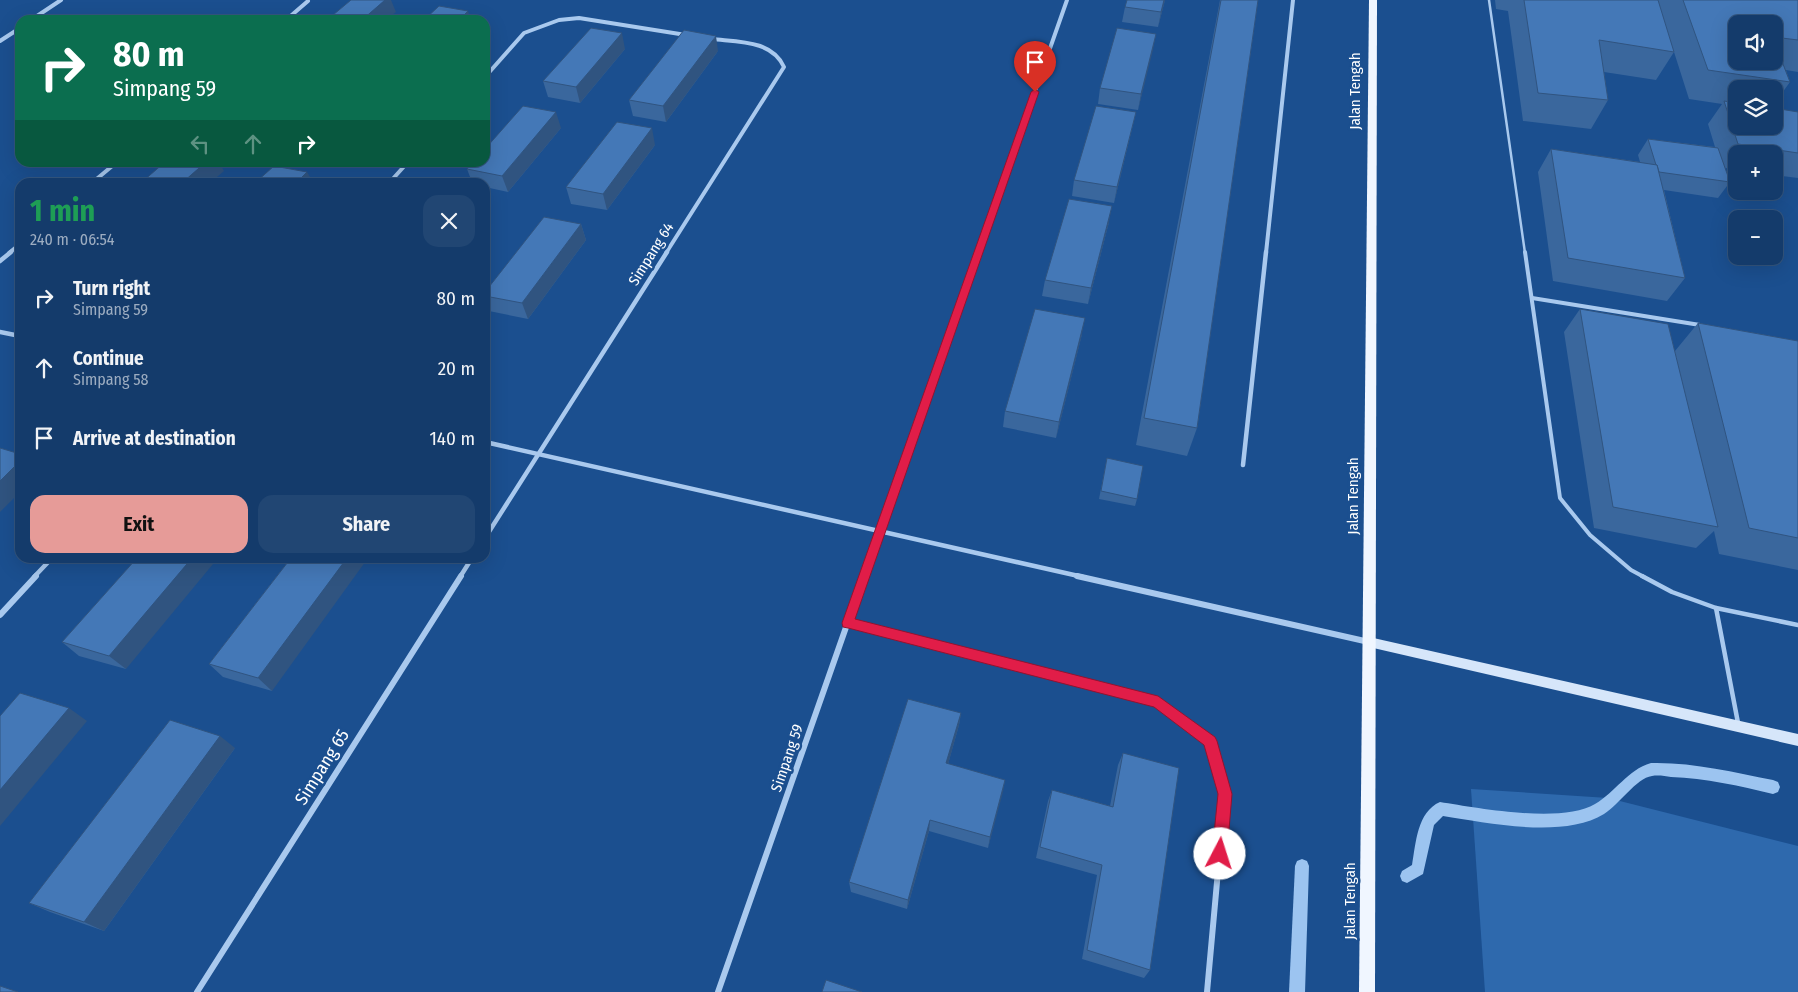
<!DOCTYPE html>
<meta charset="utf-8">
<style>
body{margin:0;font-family:"Fira Sans Condensed",sans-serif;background:#214673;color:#f1f3f6;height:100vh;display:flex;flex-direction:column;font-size:19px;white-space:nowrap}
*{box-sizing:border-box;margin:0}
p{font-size:16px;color:#9dadc1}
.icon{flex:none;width:28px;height:28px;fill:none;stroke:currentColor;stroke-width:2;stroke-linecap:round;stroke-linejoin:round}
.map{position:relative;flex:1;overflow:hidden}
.details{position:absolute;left:15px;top:178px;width:475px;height:385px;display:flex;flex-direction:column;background:#143b6b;border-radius:15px;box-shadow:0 5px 20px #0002,0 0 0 1px #33557e}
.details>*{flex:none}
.banner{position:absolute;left:15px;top:15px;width:475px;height:152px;border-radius:15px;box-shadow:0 5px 20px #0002,0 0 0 1px #33557e;background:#0b6e4f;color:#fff;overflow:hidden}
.controls{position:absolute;left:1728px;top:15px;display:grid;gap:10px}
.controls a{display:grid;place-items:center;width:55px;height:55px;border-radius:10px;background:#143b6b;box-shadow:0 5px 20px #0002,0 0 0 1px #33557e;font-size:25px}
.pin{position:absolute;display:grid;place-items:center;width:42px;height:42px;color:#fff;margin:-51px -21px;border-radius:50% 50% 50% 0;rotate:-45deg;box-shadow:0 0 5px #0007}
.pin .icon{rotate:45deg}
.me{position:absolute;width:55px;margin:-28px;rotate:5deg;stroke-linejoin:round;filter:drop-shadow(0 0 4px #0008)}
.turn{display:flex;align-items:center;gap:18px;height:105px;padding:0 15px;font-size:22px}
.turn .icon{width:65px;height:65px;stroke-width:2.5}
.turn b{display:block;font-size:35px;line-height:42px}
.lanes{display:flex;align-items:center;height:48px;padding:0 15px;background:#0003;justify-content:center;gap:25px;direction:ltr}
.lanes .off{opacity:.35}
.round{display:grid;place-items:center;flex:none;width:52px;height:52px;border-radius:15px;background:#214673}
.head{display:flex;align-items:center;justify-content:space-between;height:85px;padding:0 15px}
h1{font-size:30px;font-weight:700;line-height:38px;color:#1e9e55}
.cta{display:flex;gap:10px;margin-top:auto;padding:10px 15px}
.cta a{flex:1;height:58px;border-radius:15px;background:#e69b98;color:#111;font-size:20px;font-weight:700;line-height:58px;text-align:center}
.cta a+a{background:#214673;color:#f1f3f6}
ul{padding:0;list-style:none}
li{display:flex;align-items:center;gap:15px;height:70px;padding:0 15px}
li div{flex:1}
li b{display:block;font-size:19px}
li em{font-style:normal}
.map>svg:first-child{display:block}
.green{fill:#2e69ad}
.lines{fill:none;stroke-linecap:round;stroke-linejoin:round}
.stream{fill:#9cc4f0;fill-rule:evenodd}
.lane-far2{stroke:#a9c9ee;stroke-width:2.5}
.lane-far1{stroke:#a9c9ee;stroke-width:4}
.lane{stroke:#a9c9ee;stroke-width:4.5}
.street-far2{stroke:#a9c9ee;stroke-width:4}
.street-far1{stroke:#a9c9ee;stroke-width:4.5}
.street{stroke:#a9c9ee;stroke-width:6}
.secondary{fill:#d6e6fa;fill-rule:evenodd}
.primary{fill:#f0f6ff;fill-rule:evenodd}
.wall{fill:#3a679d;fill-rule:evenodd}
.shaded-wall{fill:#305480}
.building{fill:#4478b7;stroke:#305480}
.route{fill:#e11d48;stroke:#92132f}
.labels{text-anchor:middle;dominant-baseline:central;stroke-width:5;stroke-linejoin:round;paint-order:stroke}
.street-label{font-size:15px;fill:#fff;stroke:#1b4f8f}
.near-street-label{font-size:18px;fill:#fff;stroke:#1b4f8f}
</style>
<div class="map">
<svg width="1798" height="992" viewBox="0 0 1798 992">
<rect width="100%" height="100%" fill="#1b4f8f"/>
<polygon class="green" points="1471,789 1608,798 1798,846 1798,992 1485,992"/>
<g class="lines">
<g class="stream">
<path d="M1651 763C1692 762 1733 772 1773 780L1778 782 1780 787 1778 792 1773 794C1739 786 1706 778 1671 777 1665 776 1658 775 1652 776 1636 778 1619 805 1604 814 1563 839 1488 823 1443 816L1434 825 1423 874 1407 883 1402 881 1400 876 1402 871 1412 865C1416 843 1417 812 1440 802 1478 808 1562 824 1595 804 1616 792 1627 770 1651 763Z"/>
<polygon points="1302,859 1307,861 1309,866 1305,992 1289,992 1295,866 1297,861"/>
</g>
<polyline class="lane-far2" points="1489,0 1525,253"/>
<g class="lane-far1">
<polyline points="1525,252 1560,498 1590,535 1631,570 1644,577"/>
<polyline points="1532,298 1700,325"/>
</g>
<g class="lane">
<polyline points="1642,576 1672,592 1716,608 1798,625"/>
<polyline points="1716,608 1738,723"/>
</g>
<g class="street-far2">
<polyline points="31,20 61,0"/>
<polyline points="286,20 308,1"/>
<polyline points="0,41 20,28"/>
<polyline points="485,77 524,33 559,20 579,18 686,35"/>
<polyline points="93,182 117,162"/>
<polyline points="390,182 408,162"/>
<polyline points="9,253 20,244"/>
<path d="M666 253 784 67C772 40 738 42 712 39"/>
<polyline points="978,253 1067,0"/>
<polyline points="1266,253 1293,0"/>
</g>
<g class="street-far1">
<polyline points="0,261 11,252"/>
<polyline points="0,332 20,336"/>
<polyline points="485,442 1083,577"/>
<polyline points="1243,465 1266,252"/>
<polyline points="485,538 667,252"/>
<polyline points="34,577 52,558"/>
<polyline points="460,577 472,558"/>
<polyline points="864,577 978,252"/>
</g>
<g class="street">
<polyline points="1077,576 1369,642"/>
<polyline points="0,615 36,576"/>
<polyline points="848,623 1158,702 1210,741 1225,794 1207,992"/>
<polyline points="197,992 461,576"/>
<polyline points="718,992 864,576"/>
</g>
<polygon class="secondary" points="1369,637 1798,734 1798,746 1369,647 1365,645 1363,642 1365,639"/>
<polygon class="primary" points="1369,0 1377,0 1375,992 1359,992"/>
</g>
<g class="wall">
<polygon points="1165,0 1158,27 1122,22 1125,7"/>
<polygon points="1220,0 1258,0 1197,428 1187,456 1136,445"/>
<path d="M1495 0H1798V72L1786 70 1790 82 1774 104V89H1736V126L1798 112V178L1774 175V154H1736V169L1725 168 1730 182 1718 198 1664 190 1685 278 1667 301 1553 281 1538 172 1551 149 1640 162 1638 155 1648 139 1715 147 1708 124 1722 104 1689 99 1674 52 1656 80 1604 72 1608 100 1591 129 1523 121 1508 11 1496 9ZM1774 24V61H1736Z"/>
<polygon points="1156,34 1138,110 1098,104 1100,88"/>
<polygon points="625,49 580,103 548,97 543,81"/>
<polygon points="718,51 666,122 633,116 629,100"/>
<polygon points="1136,112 1114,203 1072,196 1074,180"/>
<polygon points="561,128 508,192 485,187 485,182 472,182 467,169"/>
<polygon points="655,145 607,210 571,204 566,187"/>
<polygon points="1109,222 1088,304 1042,296 1045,280"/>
<polygon points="581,224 586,240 528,319 489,311 485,301 485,292"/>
<polygon points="1580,309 1675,351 1698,323 1798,341 1798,570 1719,554 1714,531 1696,548 1594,528 1564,332"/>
<polygon points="1082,334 1056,438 1003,427 1005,411"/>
<polygon points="1107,458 1137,499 1135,506 1099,499"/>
<polygon points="137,558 126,669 79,656 62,642"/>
<polygon points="291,558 272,691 223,677 209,664"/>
<polygon points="961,713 959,725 948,764 1005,780 988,848 929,831 907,909 851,892 849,882"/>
<polygon points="235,748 104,931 50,912 29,903"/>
<polygon points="1123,753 1150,970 1144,978 1082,959 1097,875 1036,858 1048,801 1052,790 1110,806 1118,765"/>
</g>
<g class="shaded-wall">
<polygon points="385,0 391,0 396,12 386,20 362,20"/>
<polygon points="1164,0 1165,0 1158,27 1161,12"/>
<polygon points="468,11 471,20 459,20"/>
<polygon points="622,33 625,49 580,103 576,87"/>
<polygon points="1156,34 1153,50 1138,110 1141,94"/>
<polygon points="716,36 718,51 666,122 663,106"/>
<polygon points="556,112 561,128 508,192 502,176"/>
<polygon points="1136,112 1132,128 1114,203 1117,187"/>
<polygon points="652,128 655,145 607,210 603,194"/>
<polygon points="206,162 219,162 224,171 211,182 183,182"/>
<polygon points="307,172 313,182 297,182"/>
<polygon points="1112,206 1109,222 1088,304 1091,288"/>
<polygon points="581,224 586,240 528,319 522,303"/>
<polygon points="1085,318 1082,334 1056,438 1059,422"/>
<polygon points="20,461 20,492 0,512 0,481"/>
<polygon points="192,558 218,558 126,669 109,656"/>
<polygon points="347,558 368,558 272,691 258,678"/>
<polygon points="69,708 87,721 0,826 0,790"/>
<polygon points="961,713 959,725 945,775 946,763"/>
<polygon points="220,736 235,748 104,931 84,922"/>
<polygon points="1005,780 1003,792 988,848 990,837"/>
<polygon points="930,820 929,831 907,909 908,900"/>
</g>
<g class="building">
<polygon points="351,0 385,0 362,20 327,20"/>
<polygon points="1127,0 1164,0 1161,12 1125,7"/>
<polygon points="1221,0 1258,0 1197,428 1144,418"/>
<polygon points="1524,0 1658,0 1674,52 1599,40 1608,100 1538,93"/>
<polygon points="1683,0 1798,0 1798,40 1774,37 1774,24 1736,24 1736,61 1774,61 1774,41 1790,82 1708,70"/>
<polygon points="439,6 468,11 459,20 424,20"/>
<polygon points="591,28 622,33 576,87 543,81"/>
<polygon points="1117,28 1156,34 1141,94 1100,88"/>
<polygon points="684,30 716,36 663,106 629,100"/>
<polygon points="1724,101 1736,103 1736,126 1774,126 1774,108 1798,112 1798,153 1738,144"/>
<polygon points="523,106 556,112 502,176 467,169 473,162 485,162 485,149"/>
<polygon points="1096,106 1136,112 1117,187 1074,180"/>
<polygon points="617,122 652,128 603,194 566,187"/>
<polygon points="1648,139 1718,148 1730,182 1659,172 1657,165 1656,165"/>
<polygon points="1551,149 1657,165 1685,278 1568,258"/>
<polygon points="165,162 206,162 183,182 142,182"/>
<polygon points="274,166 307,172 297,182 256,182"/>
<polygon points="1069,199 1112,206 1091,288 1045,280"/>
<polygon points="544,217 581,224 522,303 485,296 485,292"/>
<polygon points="1035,309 1085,318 1059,422 1005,411"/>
<polygon points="1580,309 1668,324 1718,527 1613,507"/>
<polygon points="1698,323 1798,341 1798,538 1749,528"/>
<polygon points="0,448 20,454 20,461 0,481"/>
<polygon points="1107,458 1143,466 1137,499 1101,491"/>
<polygon points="137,558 192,558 109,656 62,642"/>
<polygon points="291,558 347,558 258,678 209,664"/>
<polygon points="20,693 69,708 0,790 0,716"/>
<polygon points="908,699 961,713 946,763 1005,780 990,837 930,820 908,900 849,882"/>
<polygon points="170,720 220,736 84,922 29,903"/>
<polygon points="1123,753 1179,768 1150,970 1087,950 1102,865 1040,847 1052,790 1113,807"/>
<polygon points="826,980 862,992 822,992"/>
<polygon points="0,986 18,992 0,992"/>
</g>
<polygon class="route" points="1035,89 1039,92 855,619 1158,696 1215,737 1217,741 1232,794 1227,854 1225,859 1220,861 1214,859 1212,854 1218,794 1204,745 1154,707 848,628 843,627 842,623 1031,92"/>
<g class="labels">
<g class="street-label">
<text transform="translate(1355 91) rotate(-90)">Jalan Tengah</text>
<text transform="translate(651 254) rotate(-58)">Simpang 64</text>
<text transform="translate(1353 496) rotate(-90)">Jalan Tengah</text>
<text transform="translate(787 758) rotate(-71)">Simpang 59</text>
<text transform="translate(1350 901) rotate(-90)">Jalan Tengah</text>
</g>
<g class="near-street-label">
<text transform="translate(322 767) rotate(-58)">Simpang 65</text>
</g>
</g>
</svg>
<div class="controls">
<a><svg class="icon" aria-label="sound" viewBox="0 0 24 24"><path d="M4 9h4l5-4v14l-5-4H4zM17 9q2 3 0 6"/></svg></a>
<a><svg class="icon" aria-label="layers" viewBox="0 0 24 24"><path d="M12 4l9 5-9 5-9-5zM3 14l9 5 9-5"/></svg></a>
<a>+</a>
<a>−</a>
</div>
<div class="pin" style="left:1035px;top:92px;background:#d93025"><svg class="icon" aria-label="arrive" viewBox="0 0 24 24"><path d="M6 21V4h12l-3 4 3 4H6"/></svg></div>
<svg class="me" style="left:1220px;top:854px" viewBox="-20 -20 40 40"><circle r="19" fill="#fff"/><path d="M0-13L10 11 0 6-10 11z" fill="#e11d48"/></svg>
<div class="banner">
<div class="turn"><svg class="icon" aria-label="right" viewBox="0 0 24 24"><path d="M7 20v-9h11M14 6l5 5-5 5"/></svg><div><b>80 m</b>Simpang 59</div></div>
<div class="lanes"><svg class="icon off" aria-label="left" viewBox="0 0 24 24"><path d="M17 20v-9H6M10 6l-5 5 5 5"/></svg><svg class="icon off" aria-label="ahead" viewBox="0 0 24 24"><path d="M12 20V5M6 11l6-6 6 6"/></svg><svg class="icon" aria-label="right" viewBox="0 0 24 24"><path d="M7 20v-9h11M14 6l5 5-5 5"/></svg></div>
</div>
<section class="details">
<div class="head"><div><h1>1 min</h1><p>240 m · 06:54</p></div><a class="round"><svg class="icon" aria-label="close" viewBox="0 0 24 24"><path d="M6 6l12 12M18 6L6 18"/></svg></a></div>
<ul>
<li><svg class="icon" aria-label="right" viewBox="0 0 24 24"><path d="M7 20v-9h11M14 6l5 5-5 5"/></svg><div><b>Turn right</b><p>Simpang 59</p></div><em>80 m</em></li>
<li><svg class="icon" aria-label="ahead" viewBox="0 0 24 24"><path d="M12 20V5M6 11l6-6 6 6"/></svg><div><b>Continue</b><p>Simpang 58</p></div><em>20 m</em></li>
<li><svg class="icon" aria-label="arrive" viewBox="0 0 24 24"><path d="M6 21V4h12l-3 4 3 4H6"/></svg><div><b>Arrive at destination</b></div><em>140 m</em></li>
</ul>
<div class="cta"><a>Exit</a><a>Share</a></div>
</section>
</div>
